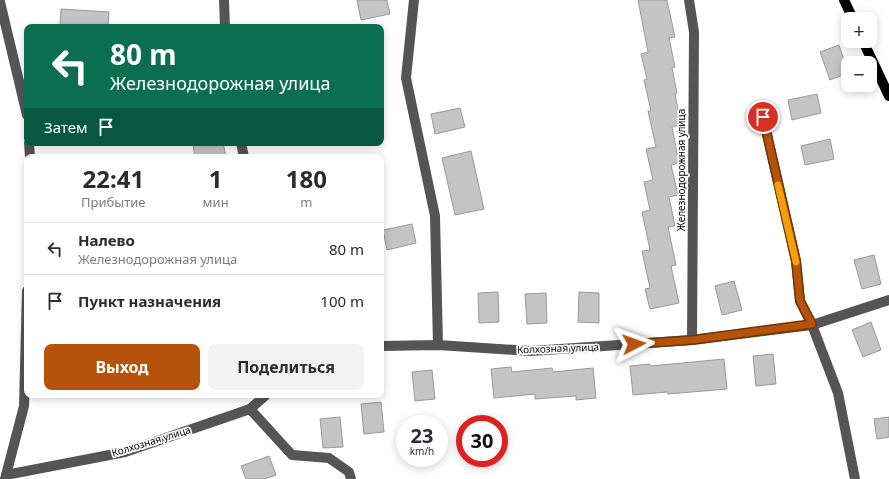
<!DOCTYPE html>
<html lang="ru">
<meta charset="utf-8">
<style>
body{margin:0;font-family:"Noto Sans",sans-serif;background:#f2f2f3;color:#2b2b33;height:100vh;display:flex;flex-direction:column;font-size:15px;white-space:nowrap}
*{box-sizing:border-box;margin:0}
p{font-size:13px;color:#7c7c81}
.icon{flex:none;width:22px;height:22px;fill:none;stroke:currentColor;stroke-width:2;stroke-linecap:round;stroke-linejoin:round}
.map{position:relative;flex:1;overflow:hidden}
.side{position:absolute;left:24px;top:154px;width:360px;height:244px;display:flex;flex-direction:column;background:#fff;border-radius:8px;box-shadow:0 2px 10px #0003}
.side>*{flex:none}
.banner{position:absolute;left:24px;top:24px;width:360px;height:122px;border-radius:8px;box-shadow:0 2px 10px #0003;background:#0b6e4f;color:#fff;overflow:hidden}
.fabs{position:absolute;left:841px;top:12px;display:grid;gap:8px}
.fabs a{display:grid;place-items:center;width:36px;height:36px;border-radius:8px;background:#fff;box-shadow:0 2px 10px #0003;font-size:20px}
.speed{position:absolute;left:396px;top:415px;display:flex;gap:8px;font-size:20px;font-weight:700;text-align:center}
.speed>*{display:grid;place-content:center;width:52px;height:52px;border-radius:50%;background:#fff;box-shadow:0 2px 10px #0003;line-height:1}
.speed small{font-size:10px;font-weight:400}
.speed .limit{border:6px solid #d22;background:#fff;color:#111}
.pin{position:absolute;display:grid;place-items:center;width:34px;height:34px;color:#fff;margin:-17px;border:2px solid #fff;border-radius:50%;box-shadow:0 1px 4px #0007}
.me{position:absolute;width:44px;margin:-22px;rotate:86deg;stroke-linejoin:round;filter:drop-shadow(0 0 3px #0008)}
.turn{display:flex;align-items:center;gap:14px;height:84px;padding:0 20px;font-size:18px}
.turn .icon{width:52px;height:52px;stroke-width:2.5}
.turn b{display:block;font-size:28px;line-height:34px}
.then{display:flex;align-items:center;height:38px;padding:0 20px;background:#0003;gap:8px;font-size:15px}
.eta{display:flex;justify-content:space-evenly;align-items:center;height:68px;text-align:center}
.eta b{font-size:24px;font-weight:700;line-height:28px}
.action{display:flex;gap:8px;margin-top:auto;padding:8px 20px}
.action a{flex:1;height:46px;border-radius:8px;background:#b45309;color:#fff;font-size:16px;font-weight:700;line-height:46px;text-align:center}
.action a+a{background:#f2f2f3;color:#2b2b33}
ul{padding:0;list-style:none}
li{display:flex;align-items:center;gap:12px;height:52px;padding:0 20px;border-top:1px solid #e1e1e2}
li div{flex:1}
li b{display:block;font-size:15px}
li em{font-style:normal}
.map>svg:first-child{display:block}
.building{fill:#c4c4c4;stroke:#999}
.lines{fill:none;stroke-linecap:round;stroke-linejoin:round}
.minor{stroke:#555;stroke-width:10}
.major{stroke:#000;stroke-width:10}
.route-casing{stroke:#753606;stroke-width:10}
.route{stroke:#b45309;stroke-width:7}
.slow{stroke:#f59e0b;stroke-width:7}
.labels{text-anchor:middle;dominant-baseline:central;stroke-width:3.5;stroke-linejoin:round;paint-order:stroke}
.street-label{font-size:10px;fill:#000;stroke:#fff}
</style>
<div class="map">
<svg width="889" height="479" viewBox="0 0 889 479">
<rect width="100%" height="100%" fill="#fff"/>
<g class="building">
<polygon points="357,0 387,0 390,14 361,20"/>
<polygon points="638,0 667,0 675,37 669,38 675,67 672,68 677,93 675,94 681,125 672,127 679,163 671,165 678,195 669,197 675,226 668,227 676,265 671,266 679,303 650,309 645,289 650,288 642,251 650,250 642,212 650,210 644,182 653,180 646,149 656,147 648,111 651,111 644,80 647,79 641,54 648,52"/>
<polygon points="61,9 109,12 108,27 60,27"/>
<polygon points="839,45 848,73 830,80 820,52"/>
<polygon points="817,94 821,113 792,120 788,100"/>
<polygon points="460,108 465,127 435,134 431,114"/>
<polygon points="830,139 834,159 805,165 801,146"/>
<polygon points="201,143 223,143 226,157 195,157 193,145"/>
<polygon points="471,151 484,209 455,215 442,158"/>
<polygon points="412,224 416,243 387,250 383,230"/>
<polygon points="874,255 881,284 862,289 854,260"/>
<polygon points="734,281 742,310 722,315 715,286"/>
<polygon points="498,292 499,322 479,323 478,293"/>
<polygon points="579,292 599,293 599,323 578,322"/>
<polygon points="546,293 547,323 527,324 525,294"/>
<polygon points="871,322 881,350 863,357 852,330"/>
<polygon points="773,354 776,384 756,386 753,356"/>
<polygon points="724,359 727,389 668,394 667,392 633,395 630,366 650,364 651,366"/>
<polygon points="511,367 512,372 552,368 553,372 593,368 596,398 576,400 576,396 535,399 535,394 494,398 491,369"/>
<polygon points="432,370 435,399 415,401 412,372"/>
<polygon points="381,402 384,432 364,434 361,404"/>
<polygon points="340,417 343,447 323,448 320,419"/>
<polygon points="889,417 889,437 877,439 874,419"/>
<polygon points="269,456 276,475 264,479 246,479 241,466"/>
</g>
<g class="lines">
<g class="minor">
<polyline points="224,0 225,27"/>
<polyline points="414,0 406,78 435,216 438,345"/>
<polyline points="689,0 694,32 692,340"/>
<polyline points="0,2 27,115"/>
<polyline points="763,117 796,261 800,301 812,325 838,393 855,479"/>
<polyline points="29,143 30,157"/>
<polyline points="241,143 244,157"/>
<polyline points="381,346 438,345 531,351 692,340 812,325 889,300"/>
<polyline points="250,409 292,455 329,458 349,472 351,479"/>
<polyline points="6,475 125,452 250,409 266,395"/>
<polyline points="5,479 24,406 27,291"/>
</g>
<g class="major">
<polyline points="844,0 853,19"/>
<polyline points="863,41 889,96"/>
</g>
</g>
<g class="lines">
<g class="route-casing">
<polyline id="route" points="634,344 692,340 812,324 800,301 796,261 763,117"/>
</g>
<use href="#route" class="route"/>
<polyline class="slow" points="778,185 796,262"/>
</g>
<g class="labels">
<g class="street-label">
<text transform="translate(681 170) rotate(-90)">Железнодорожная улица</text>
<text transform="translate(558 348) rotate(-2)">Колхозная улица</text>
<text transform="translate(151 441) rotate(-17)">Колхозная улица</text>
</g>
</g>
</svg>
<div class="fabs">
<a>+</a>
<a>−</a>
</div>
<div class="speed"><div>23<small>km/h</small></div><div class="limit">30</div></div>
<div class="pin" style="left:763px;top:117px;background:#d93025"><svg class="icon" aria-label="arrive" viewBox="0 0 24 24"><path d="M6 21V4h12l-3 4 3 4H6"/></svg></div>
<svg class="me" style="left:634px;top:344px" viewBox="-20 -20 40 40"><path d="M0-17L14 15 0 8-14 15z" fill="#b45309" stroke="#fff" stroke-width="4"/></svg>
<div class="banner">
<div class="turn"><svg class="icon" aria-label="left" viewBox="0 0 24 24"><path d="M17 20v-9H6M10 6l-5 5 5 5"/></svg><div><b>80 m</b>Железнодорожная улица</div></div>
<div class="then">Затем<svg class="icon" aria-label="arrive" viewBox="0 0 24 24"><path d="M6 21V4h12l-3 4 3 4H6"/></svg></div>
</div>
<section class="side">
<div class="eta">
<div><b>22:41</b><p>Прибытие</p></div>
<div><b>1</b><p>мин</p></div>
<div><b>180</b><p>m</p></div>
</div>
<ul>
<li><svg class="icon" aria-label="left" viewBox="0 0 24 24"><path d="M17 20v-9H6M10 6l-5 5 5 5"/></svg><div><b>Налево</b><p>Железнодорожная улица</p></div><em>80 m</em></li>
<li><svg class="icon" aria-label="arrive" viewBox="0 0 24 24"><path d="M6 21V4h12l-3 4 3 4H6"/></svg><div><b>Пункт назначения</b></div><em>100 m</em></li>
</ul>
<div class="action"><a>Выход</a><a>Поделиться</a></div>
</section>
</div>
